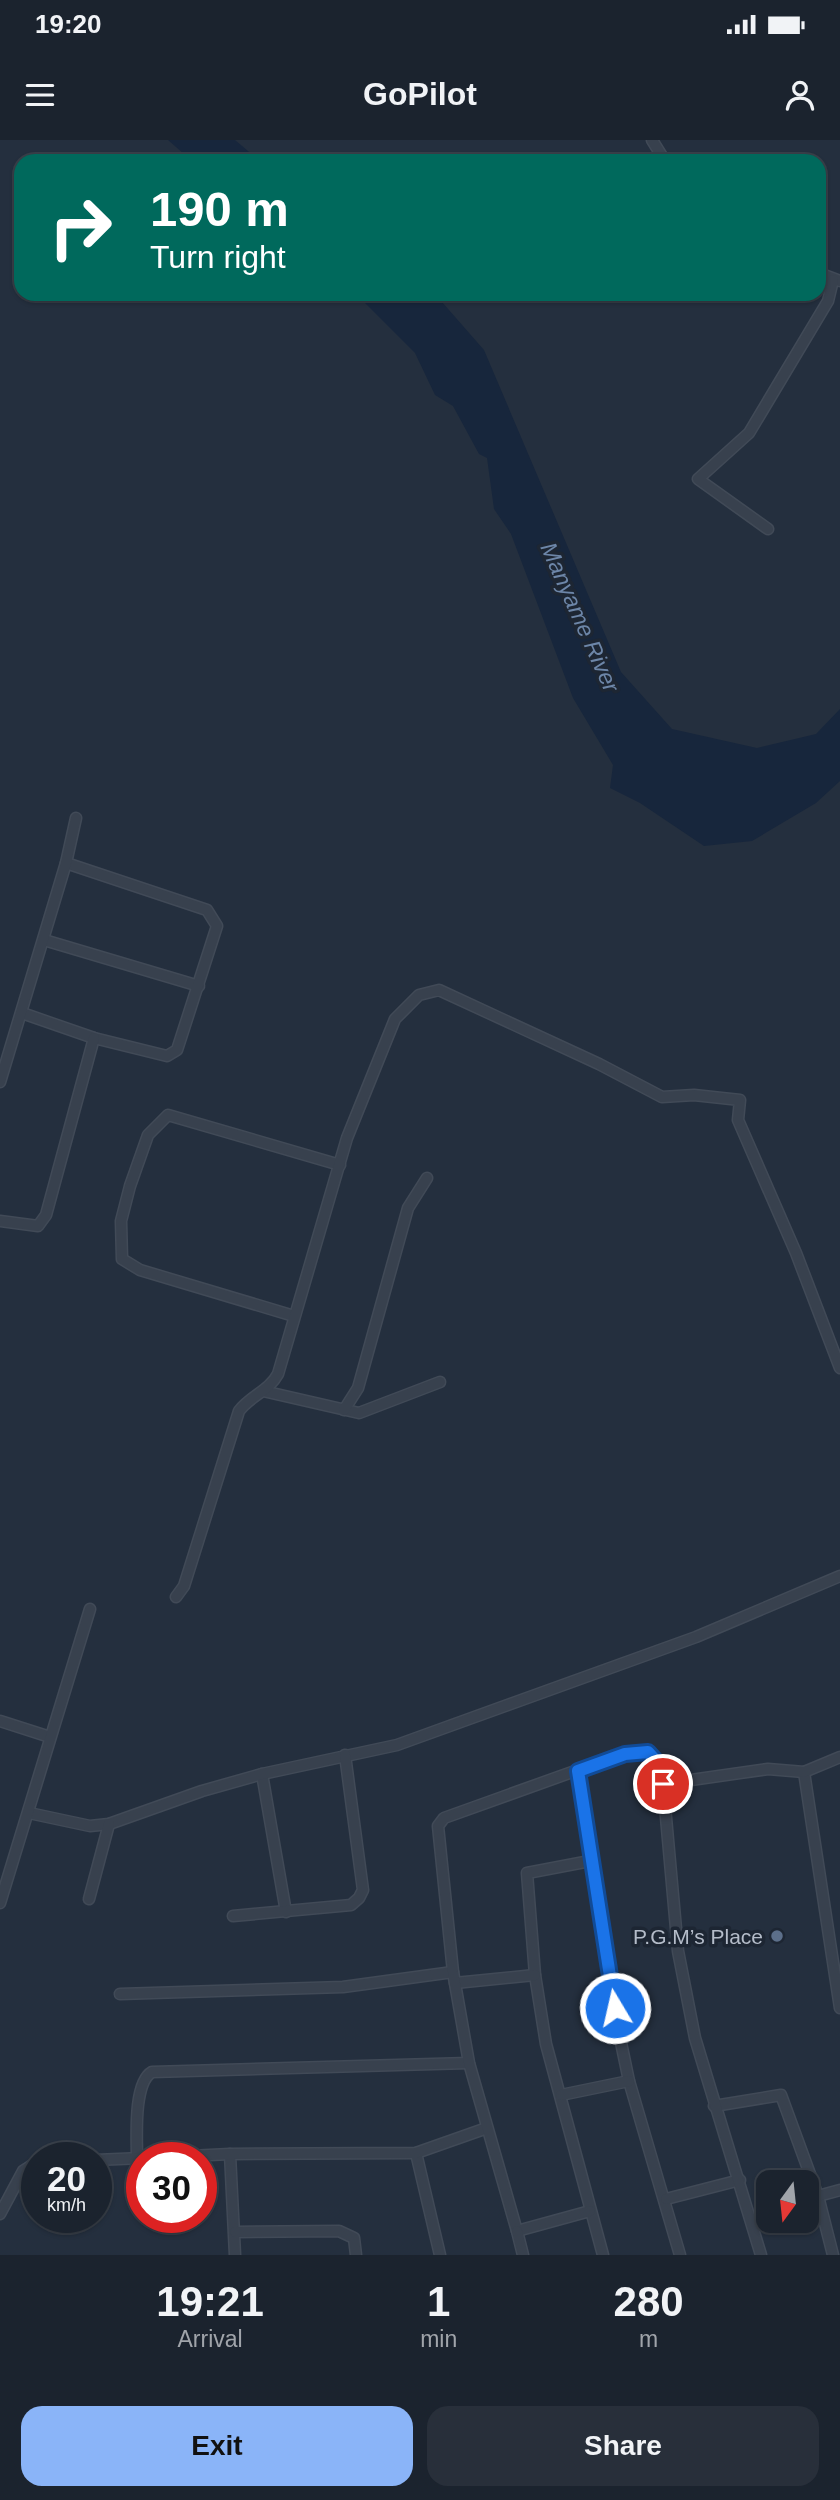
<!DOCTYPE html>
<meta charset="utf-8">
<style>
body{margin:0;font-family:Arial,sans-serif;background:#282f3a;color:#f1f3f6;height:100vh;display:flex;flex-direction:column;font-size:26px;white-space:nowrap}
*{box-sizing:border-box;margin:0}
p{font-size:23px;color:#a0a4aa}
.icon{flex:none;width:38px;height:38px;fill:none;stroke:currentColor;stroke-width:2;stroke-linecap:round;stroke-linejoin:round}
.map{position:relative;height:2115px;overflow:hidden}
.drawer{display:flex;flex-direction:column;background:#1b232e;flex:1}
.drawer>*{flex:none}
.top-card{position:absolute;left:14px;top:14px;width:812px;height:147px;border-radius:21px;box-shadow:0 2px 5px #0004,0 0 0 2px #39404a;background:#00695c;color:#fff;overflow:hidden}
.needle{width:46px;rotate:195deg}
.controls{position:absolute;left:756px;top:2030px;display:grid;gap:14px}
.controls a{display:grid;place-items:center;width:63px;height:63px;border-radius:14px;background:#1b232e;box-shadow:0 2px 5px #0004,0 0 0 2px #39404a;font-size:35px}
.speed{position:absolute;left:21px;top:2002px;display:flex;gap:14px;font-size:35px;font-weight:700;text-align:center}
.speed>*{display:grid;place-content:center;width:91px;height:91px;border-radius:50%;background:#1b232e;box-shadow:0 2px 5px #0004,0 0 0 2px #39404a;line-height:1}
.speed small{font-size:18px;font-weight:400}
.speed .limit{border:10px solid #d22;background:#fff;color:#111}
.pin{position:absolute;display:grid;place-items:center;width:60px;height:60px;color:#fff;margin:-30px;border:4px solid #fff;border-radius:50%;box-shadow:0 2px 7px #0007}
.me{position:absolute;width:77px;margin:-38px;rotate:351deg;stroke-linejoin:round;filter:drop-shadow(0 0 5px #0008)}
.turn{display:flex;align-items:center;gap:24px;height:147px;padding:0 21px;font-size:32px}
.turn .icon{width:91px;height:91px;stroke-width:2.5}
.turn b{display:block;font-size:49px;line-height:60px}
.eta{display:flex;justify-content:space-evenly;align-items:center;height:119px;text-align:center}
.eta b{font-size:42px;font-weight:600;line-height:49px}
.button{display:flex;gap:14px;margin-top:auto;padding:14px 21px}
.button a{flex:1;height:80px;border-radius:21px;background:#8ab4f8;color:#111;font-size:28px;font-weight:600;line-height:80px;text-align:center}
.button a+a{background:#282f3a;color:#f1f3f6}
.status{display:flex;justify-content:space-between;align-items:center;height:49px;padding:0 35px;background:#1b232e;direction:ltr}
.status svg{height:19px;fill:currentColor}
header{display:flex;justify-content:space-between;align-items:center;height:91px;padding:0 21px;background:#1b232e;font-size:32px;font-weight:600}
.map>svg:first-child{display:block}
.water{fill:#17263c}
.lines{fill:none;stroke-linecap:round;stroke-linejoin:round}
.street-casing{stroke:#414a57;stroke-width:13}
.street{stroke:#38414e;stroke-width:10}
.route-casing{stroke:#114b97;stroke-width:18}
.route{stroke:#1a73e8;stroke-width:12}
.service-dot{fill:#5c6f8a;stroke:#1d2633;stroke-width:2.5}
.labels{text-anchor:middle;dominant-baseline:central;stroke-width:7;stroke-linejoin:round;paint-order:stroke}
.poi-label{font-size:21px;fill:#b4bcc9;stroke:#1d2633;text-anchor:end}
.water-label{font-size:23px;font-style:italic;fill:#6d86a8;stroke:#1d2633}
</style>
<div class="status"><b>19:20</b><svg viewBox="0 0 49 12"><path d="M0 12V9h3v3zM5 12V6h3v6zM10 12V3h3v9zM15 12V0h3v12zM26 1h20v11H26zM47 4h2v5h-2z"/></svg></div>
<header><svg class="icon" aria-label="menu" viewBox="0 0 24 24"><path d="M4 6h16M4 12h16M4 18h16"/></svg>GoPilot<svg class="icon" aria-label="person" viewBox="0 0 24 24"><circle cx="12" cy="8" r="4"/><path d="M4 21q1-7 8-7t8 7"/></svg></header>
<div class="map">
<svg width="840" height="2115" viewBox="0 0 840 2115">
<rect width="100%" height="100%" fill="#242f3e"/>
<g class="water">
<polygon points="168,0 235,0 260,21 192,21"/>
<polygon points="356,154 435,154 484,210 621,532 672,589 757,608 816,594 840,569 840,641 816,663 752,701 704,706 640,663 610,648 613,625 573,558 511,394 494,369 487,318 479,314 453,266 435,255 415,213"/>
</g>
<g class="lines">
<g class="street-casing">
<g id="street">
<polyline points="652,0 665,21"/>
<polyline points="819,133 840,141"/>
<polyline points="768,389 698,339 749,293 828,161 833,140"/>
<polyline points="44,800 199,846"/>
<polyline points="22,873 94,898 167,916 177,910 217,786 207,770 66,723"/>
<polyline points="0,942 66,723 76,678"/>
<polyline points="0,1081 38,1086 46,1075 94,898"/>
<polyline points="294,1176 140,1130 122,1119 121,1081 130,1046 148,995 168,975 340,1025"/>
<polyline points="263,1251 359,1273 440,1242"/>
<polyline points="344,1270 358,1248 408,1068 427,1038"/>
<path d="M176 1457 184 1446 239 1271C250 1256 269 1251 278 1234L347 998 395 879 419 855 439 850 599 924 662 957 694 955 740 960 738 980 796 1113 840 1228"/>
<polyline points="0,1581 50,1597"/>
<polyline points="578,1631 619,1893 629,1941 680,2115"/>
<polyline points="804,1632 840,1868"/>
<polyline points="262,1634 286,1772"/>
<polyline points="663,1644 768,1629 804,1632 840,1617"/>
<polyline points="29,1673 90,1686 109,1684 202,1651 262,1634 397,1605 696,1497 840,1436"/>
<polyline points="590,1721 527,1733 535,1835 546,1904 603,2115"/>
<polyline points="89,1759 109,1684"/>
<polyline points="0,1763 90,1469"/>
<polyline points="233,1776 351,1765 359,1758 363,1750 345,1615"/>
<polyline points="455,1843 535,1835"/>
<polyline points="120,1854 343,1847 453,1832"/>
<polyline points="561,1955 629,1941"/>
<polyline points="714,1966 781,1955 818,2056 833,2115"/>
<polyline points="416,2013 440,2115"/>
<polyline points="230,2014 235,2115"/>
<path d="M137 2018C137 1999 133 1943 152 1932L469 1923"/>
<polyline points="149,2018 230,2014 416,2013 487,1988"/>
<polyline points="96,2020 142,2018"/>
<polyline points="818,2056 840,2050"/>
<polyline points="666,2059 740,2040"/>
<polyline points="590,2071 517,2091 469,1923 453,1832 438,1686 444,1678 625,1613 648,1612 657,1622 663,1644 678,1811 695,1898 761,2115"/>
<polyline points="0,2074 23,2031 37,2022"/>
<polyline points="517,2091 523,2115"/>
<polyline points="235,2092 339,2091 354,2098 356,2115"/>
</g>
</g>
<use href="#street" class="street"/>
</g>
<g class="lines">
<g class="route-casing">
<polyline id="route" points="615,1868 578,1631 625,1614 648,1612 657,1622 663,1644"/>
</g>
<use href="#route" class="route"/>
</g>
<circle class="service-dot" cx="777" cy="1796" r="7"/>
<g class="labels">
<g class="poi-label">
<text x="763" y="1796">P.G.M’s Place</text>
</g>
<g class="water-label">
<text transform="translate(580 477) rotate(66)">Manyame River</text>
</g>
</g>
</svg>
<div class="controls">
<a><svg class="needle" viewBox="-14 -14 28 28"><path d="M0-13l5 13h-10z" fill="#e53935"/><path d="M0 13l5-13h-10z" fill="#a0a4aa"/></svg></a>
</div>
<div class="speed"><div>20<small>km/h</small></div><div class="limit">30</div></div>
<div class="pin" style="left:663px;top:1644px;background:#d93025"><svg class="icon" aria-label="arrive" viewBox="0 0 24 24"><path d="M6 21V4h12l-3 4 3 4H6"/></svg></div>
<svg class="me" style="left:615px;top:1868px" viewBox="-20 -20 40 40"><circle r="17" fill="#1a73e8" stroke="#fff" stroke-width="3"/><path d="M0-11L8 9 0 5-8 9z" fill="#fff"/></svg>
<div class="top-card">
<div class="turn"><svg class="icon" aria-label="right" viewBox="0 0 24 24"><path d="M7 20v-9h11M14 6l5 5-5 5"/></svg><div><b>190 m</b>Turn right</div></div>
</div>
</div>
<section class="drawer">
<div class="eta">
<div><b>19:21</b><p>Arrival</p></div>
<div><b>1</b><p>min</p></div>
<div><b>280</b><p>m</p></div>
</div>
<div class="button"><a>Exit</a><a>Share</a></div>
</section>
